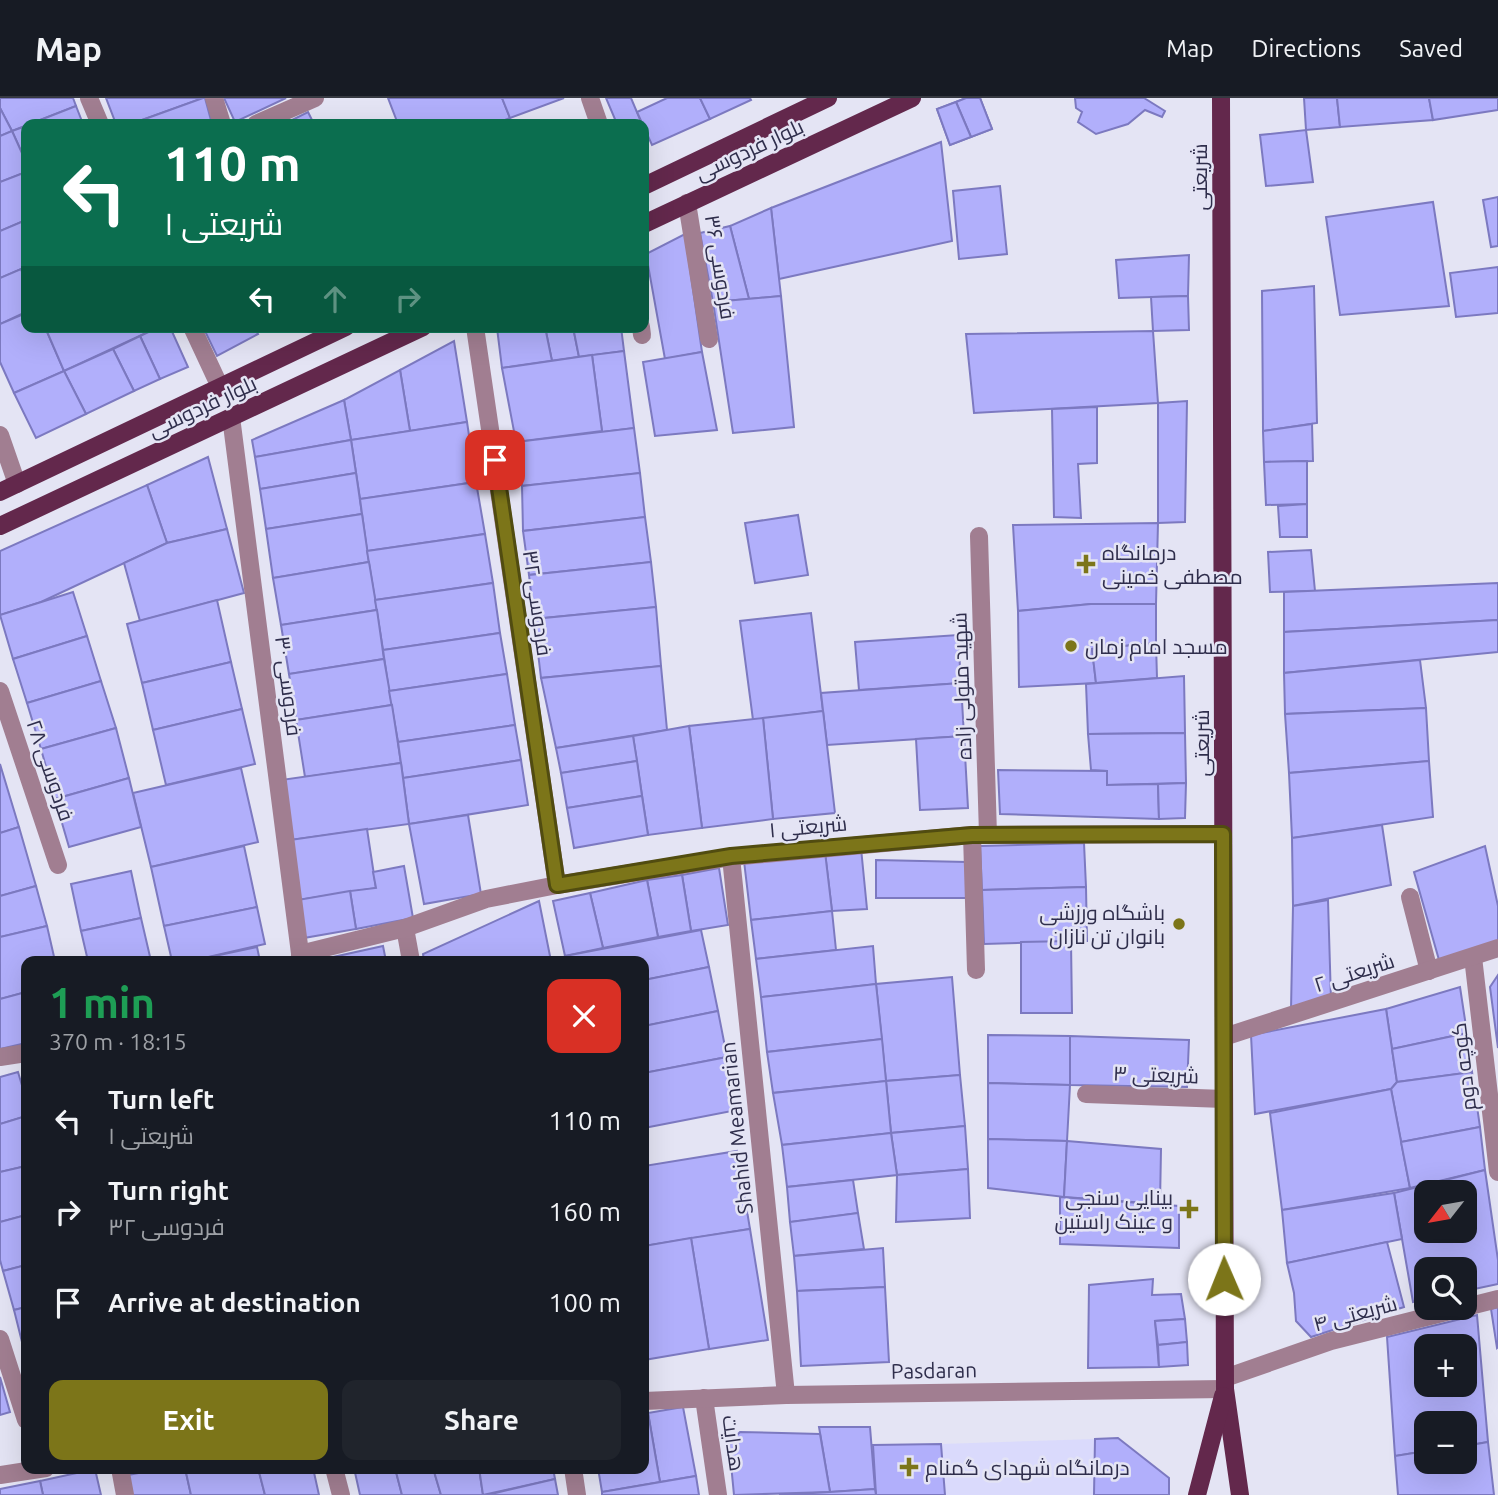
<!DOCTYPE html>
<meta charset="utf-8">
<style>
body{margin:0;font-family:Ubuntu,Cairo,sans-serif;background:#20242c;color:#f1f3f6;height:100vh;display:flex;flex-direction:column;font-size:26px;white-space:nowrap}
*{box-sizing:border-box;margin:0}
p{font-size:23px;color:#9ea1a6}
.icon{flex:none;width:38px;height:38px;fill:none;stroke:currentColor;stroke-width:2;stroke-linecap:round;stroke-linejoin:round}
.map{position:relative;flex:1;overflow:hidden}
.sheet{position:absolute;left:21px;top:858px;width:628px;height:518px;display:flex;flex-direction:column;background:#171b24;border-radius:14px;box-shadow:0 7px 28px #0002}
.sheet>*{flex:none}
.hud{position:absolute;left:21px;top:21px;width:628px;height:214px;border-radius:14px;box-shadow:0 7px 28px #0002;background:#0b6e4f;color:#fff;overflow:hidden}
.needle{width:46px;rotate:239deg}
.tools{position:absolute;left:1414px;top:1082px;display:grid;gap:14px}
.tools a{display:grid;place-items:center;width:63px;height:63px;border-radius:14px;background:#171b24;box-shadow:0 7px 28px #0002;font-size:35px}
.pin{position:absolute;display:grid;place-items:center;width:60px;height:60px;color:#fff;margin:-30px;border-radius:14px;box-shadow:0 4px 10px #0006}
.me{position:absolute;width:77px;margin:-38px;rotate:359deg;stroke-linejoin:round;filter:drop-shadow(0 0 5px #0008)}
.turn{display:flex;align-items:center;gap:24px;height:147px;padding:0 28px;font-size:32px}
.turn .icon{width:91px;height:91px;stroke-width:2.5}
.turn b{display:block;font-size:49px;line-height:60px}
.lanes{display:flex;align-items:center;height:66px;padding:0 28px;background:#0003;justify-content:center;gap:35px;direction:ltr}
.lanes .off{opacity:.35}
.round{display:grid;place-items:center;flex:none;width:74px;height:74px;border-radius:14px;background:#20242c}
.head{display:flex;align-items:center;justify-content:space-between;height:119px;padding:0 28px}
h1{font-size:42px;font-weight:600;line-height:52px;color:#1e9e55}
.button{display:flex;gap:14px;margin-top:auto;padding:14px 28px}
.button a{flex:1;height:80px;border-radius:14px;background:#7c7519;color:#fff;font-size:28px;font-weight:600;line-height:80px;text-align:center}
.button a+a{background:#20242c;color:#f1f3f6}
ul{padding:0;list-style:none}
li{display:flex;align-items:center;gap:21px;height:91px;padding:0 28px}
li div{flex:1}
li b{display:block;font-size:26px}
li em{font-style:normal}
header{display:flex;align-items:center;gap:42px;box-sizing:border-box;height:98px;padding:0 35px;background:#171b24;border-bottom:2px solid #363941}
header strong{font-size:33px}
nav{display:flex;gap:38px;margin-inline-start:auto;font-size:24px}
.map>svg:first-child{display:block}
.built{fill:#dadafc}
.building{fill:#b1affb;stroke:#7c79c0;stroke-width:2;fill-rule:evenodd}
.lines{fill:none;stroke-linecap:round;stroke-linejoin:round}
.minor{stroke:#a17e91;stroke-width:18}
.major{stroke:#63284c;stroke-width:18}
.route-casing{stroke:#514c10;stroke-width:18}
.route{stroke:#7c7519;stroke-width:12}
.poi-dot{fill:#7c7519;stroke:#e4e4f4;stroke-width:2.5}
.labels{text-anchor:middle;dominant-baseline:central;stroke-width:5;stroke-linejoin:round;paint-order:stroke}
.street-label{font-size:21px;fill:#2f2e4c;stroke:#e4e4f4}
.poi-label{font-size:21px;fill:#2f2e4c;stroke:#e4e4f4;text-anchor:start}
</style>
<header>
<strong>Map</strong>
<nav><a>Map</a><a>Directions</a><a>Saved</a></nav>
</header>
<div class="map">
<svg width="1498" height="1397" viewBox="0 0 1498 1397">
<rect width="100%" height="100%" fill="#e4e4f4"/>
<polygon class="built" points="1095,1341 1094,1397 945,1397 941,1346"/>
<g class="building">
<polygon points="0,0 73,0 76,8 12,33 0,10"/>
<polygon points="106,0 203,0 131,26 116,26"/>
<polygon points="205,0 212,26 131,26 203,0"/>
<polygon points="224,0 286,0 235,24"/>
<polygon points="388,0 502,0 510,20 495,26 398,26"/>
<polygon points="502,0 564,0 510,20"/>
<polygon points="606,0 631,0 642,26 617,26"/>
<polygon points="667,0 700,0 710,21 652,47 637,14"/>
<polygon points="700,0 750,0 751,2 710,21"/>
<polygon points="966,0 980,0 992,31 950,47 937,11"/>
<polygon points="966,0 980,0 992,31 971,39 956,4"/>
<polygon points="1075,0 1144,0 1165,13 1162,19 1145,12 1128,26 1096,36 1078,24 1082,14 1076,10"/>
<polygon points="1304,0 1337,0 1340,29 1306,32"/>
<polygon points="1337,0 1429,0 1433,22 1340,29"/>
<polygon points="1429,0 1498,0 1498,12 1433,22"/>
<polygon points="956,4 971,39 950,47 937,11"/>
<polygon points="76,8 83,26 30,26"/>
<polygon points="0,10 12,33 0,38"/>
<polygon points="308,14 314,26 284,26"/>
<polygon points="26,28 26,64 12,33"/>
<polygon points="1306,32 1313,84 1266,88 1260,37"/>
<polygon points="12,33 26,64 26,74 0,84 0,38"/>
<polygon points="941,44 952,143 779,181 771,110"/>
<polygon points="26,74 26,122 0,133 0,84"/>
<polygon points="1000,88 1007,156 959,161 953,93"/>
<polygon points="1498,99 1498,148 1491,149 1483,102"/>
<polygon points="1433,104 1449,208 1340,217 1326,119"/>
<polygon points="771,110 781,198 749,201 730,128"/>
<polygon points="26,122 26,169 0,180 0,133"/>
<polygon points="730,128 749,201 713,204 700,135"/>
<polygon points="685,136 702,254 665,261 646,156"/>
<polygon points="1189,157 1188,198 1119,200 1116,162"/>
<polygon points="1498,169 1498,215 1456,219 1450,175"/>
<polygon points="21,171 26,185 26,214 0,226 0,180"/>
<polygon points="1314,188 1317,325 1263,333 1262,193"/>
<polygon points="781,198 794,329 733,335 713,204"/>
<polygon points="1188,198 1189,232 1153,233 1151,199"/>
<polygon points="26,215 26,229 45,229 64,273 14,295 0,264 0,226"/>
<polygon points="45,229 159,229 64,273"/>
<polygon points="159,229 170,229 188,269 160,281 140,238"/>
<polygon points="203,229 254,229 258,236 217,258"/>
<polygon points="545,229 573,229 579,259 552,263"/>
<polygon points="545,229 552,263 502,270 497,230"/>
<polygon points="573,229 621,229 624,253 579,259"/>
<polygon points="1153,233 1158,305 974,315 966,236"/>
<polygon points="140,238 160,281 134,293 113,251"/>
<polygon points="454,243 467,324 410,333 400,272"/>
<polygon points="113,251 134,293 86,316 64,273"/>
<polygon points="624,253 634,330 602,334 592,257"/>
<polygon points="702,254 717,332 655,338 643,264"/>
<polygon points="592,257 602,333 516,344 502,270"/>
<polygon points="400,272 410,333 351,342 344,302"/>
<polygon points="64,273 86,316 36,340 14,295"/>
<polygon points="344,302 351,342 255,359 252,342"/>
<polygon points="1187,303 1185,424 1158,425 1158,305"/>
<polygon points="1097,309 1097,365 1078,366 1081,420 1054,419 1052,311"/>
<polygon points="467,324 476,384 360,401 351,342"/>
<polygon points="1312,326 1313,363 1264,364 1263,333"/>
<polygon points="634,330 640,375 522,388 516,344"/>
<polygon points="351,342 356,375 260,391 255,359"/>
<polygon points="208,359 227,431 167,445 147,387"/>
<polygon points="1307,363 1307,406 1266,407 1264,364"/>
<polygon points="356,375 362,416 266,431 260,391"/>
<polygon points="640,375 645,419 523,433 522,388"/>
<polygon points="476,384 485,436 367,453 360,401"/>
<polygon points="147,387 167,445 41,504 0,517 0,453"/>
<polygon points="1307,406 1307,439 1280,439 1278,408"/>
<polygon points="362,416 369,464 273,480 266,431"/>
<polygon points="798,417 808,477 755,485 745,425"/>
<polygon points="645,419 651,464 529,477 523,433"/>
<polygon points="1158,425 1156,506 1091,506 1018,513 1013,427"/>
<polygon points="227,431 244,495 140,523 124,465 167,445"/>
<polygon points="485,436 493,485 375,502 367,453"/>
<polygon points="1311,452 1315,493 1270,494 1268,454"/>
<polygon points="369,464 377,512 281,527 273,480"/>
<polygon points="651,464 656,509 534,521 529,477"/>
<polygon points="493,485 500,535 383,552 375,502"/>
<polygon points="1498,485 1498,522 1284,534 1284,494"/>
<polygon points="73,494 87,538 13,561 0,517"/>
<polygon points="217,502 231,564 142,585 127,526"/>
<polygon points="1091,506 1156,506 1156,545 1092,551 1096,585 1019,589 1018,513"/>
<polygon points="656,509 661,568 541,580 534,521"/>
<polygon points="377,512 384,561 289,576 281,527"/>
<polygon points="811,515 823,613 753,622 740,523"/>
<polygon points="1498,522 1498,554 1284,575 1284,534"/>
<polygon points="500,535 507,576 389,593 383,552"/>
<polygon points="958,537 961,585 859,592 855,544"/>
<polygon points="87,538 101,583 27,605 13,561"/>
<polygon points="1156,545 1157,580 1096,585 1092,551"/>
<polygon points="384,561 392,607 296,622 289,576"/>
<polygon points="1420,562 1426,610 1285,616 1284,575"/>
<polygon points="231,564 242,611 153,632 142,585"/>
<polygon points="661,568 667,632 556,650 541,580"/>
<polygon points="507,576 515,627 398,644 389,593"/>
<polygon points="1184,578 1185,635 1088,636 1086,586"/>
<polygon points="101,583 116,630 41,651 27,605"/>
<polygon points="961,585 964,638 827,647 821,595"/>
<polygon points="392,607 401,665 305,679 296,622"/>
<polygon points="1426,610 1429,663 1289,675 1285,616"/>
<polygon points="242,611 255,666 166,687 153,632"/>
<polygon points="823,613 835,715 773,721 763,620"/>
<polygon points="763,620 773,721 702,730 689,628"/>
<polygon points="515,627 521,662 403,680 398,644"/>
<polygon points="689,628 702,730 648,737 633,638"/>
<polygon points="116,630 129,680 55,701 41,651"/>
<polygon points="1185,635 1186,685 1107,687 1107,673 1091,672 1088,636"/>
<polygon points="633,638 637,663 561,675 556,650"/>
<polygon points="964,638 968,710 920,712 916,641"/>
<polygon points="521,662 528,707 409,726 403,680"/>
<polygon points="637,663 642,698 567,710 561,675"/>
<polygon points="1429,663 1433,719 1292,740 1289,675"/>
<polygon points="401,665 409,726 283,743 274,683"/>
<polygon points="0,666 19,729 0,735"/>
<polygon points="241,670 258,744 151,769 133,695"/>
<polygon points="998,672 1107,673 1107,687 1158,686 1159,721 1000,716"/>
<polygon points="129,680 141,729 69,749 55,701"/>
<polygon points="1186,685 1185,720 1159,721 1158,686"/>
<polygon points="642,698 648,737 574,750 567,710"/>
<polygon points="468,717 481,796 424,806 409,726"/>
<polygon points="1382,727 1391,787 1293,808 1292,740"/>
<polygon points="19,729 36,788 0,798 0,735"/>
<polygon points="367,731 376,790 292,803 283,743"/>
<polygon points="1084,745 1086,789 982,792 980,748"/>
<polygon points="244,748 257,809 164,828 151,769"/>
<polygon points="1485,748 1498,808 1498,850 1441,869 1414,774"/>
<polygon points="861,750 867,811 832,813 825,754"/>
<polygon points="825,754 832,813 751,822 744,763"/>
<polygon points="876,762 967,764 967,800 876,800"/>
<polygon points="404,768 413,820 356,831 350,793 376,790 373,774"/>
<polygon points="719,770 728,827 691,833 682,777"/>
<polygon points="131,773 141,820 81,833 71,786"/>
<polygon points="682,777 691,833 658,839 647,782"/>
<polygon points="647,782 658,839 603,850 590,795"/>
<polygon points="36,788 47,828 0,839 0,798"/>
<polygon points="1086,789 1087,843 984,846 982,792"/>
<polygon points="350,793 356,831 298,841 292,803"/>
<polygon points="590,795 603,850 565,858 553,803"/>
<polygon points="1328,802 1331,902 1291,912 1293,808"/>
<polygon points="539,803 551,863 424,863 423,856"/>
<polygon points="257,809 265,846 191,863 172,863 164,828"/>
<polygon points="832,813 836,852 756,861 751,822"/>
<polygon points="141,820 151,863 88,863 81,833"/>
<polygon points="47,828 55,863 26,863 26,894 0,901 0,839"/>
<polygon points="701,832 709,869 644,882 644,863 566,863 565,858"/>
<polygon points="1071,843 1072,915 1021,915 1021,844"/>
<polygon points="383,848 386,863 315,863"/>
<polygon points="873,848 876,886 761,899 756,861"/>
<polygon points="257,849 260,863 191,863"/>
<polygon points="709,869 718,913 644,928 644,882"/>
<polygon points="1498,877 1498,950 1490,889"/>
<polygon points="952,879 960,977 886,983 876,886"/>
<polygon points="876,886 882,941 767,954 761,899"/>
<polygon points="1460,889 1467,935 1392,951 1386,911"/>
<polygon points="26,894 26,945 0,951 0,901"/>
<polygon points="1386,911 1397,984 1391,991 1255,1016 1251,937"/>
<polygon points="718,913 727,959 644,975 644,928"/>
<polygon points="1467,935 1472,974 1397,984 1392,951"/>
<polygon points="988,937 1070,938 1070,987 988,985"/>
<polygon points="1070,938 1189,942 1187,989 1070,987"/>
<polygon points="882,941 886,983 773,995 767,954"/>
<polygon points="727,959 737,1012 644,1030 644,975"/>
<polygon points="18,974 26,1001 26,1018 0,1026 0,979"/>
<polygon points="1472,974 1480,1029 1401,1044 1391,991 1397,984"/>
<polygon points="960,977 965,1028 891,1035 886,983"/>
<polygon points="886,983 891,1035 782,1047 773,995"/>
<polygon points="988,985 1070,987 1067,1043 988,1041"/>
<polygon points="1391,991 1410,1090 1282,1112 1270,1015"/>
<polygon points="26,1018 26,1068 0,1074 0,1026"/>
<polygon points="965,1028 968,1071 897,1077 891,1035"/>
<polygon points="1480,1029 1485,1072 1410,1090 1401,1044"/>
<polygon points="891,1035 897,1077 787,1089 782,1047"/>
<polygon points="988,1041 1067,1043 1064,1099 988,1090"/>
<polygon points="1067,1043 1161,1051 1160,1106 1064,1099"/>
<polygon points="737,1053 750,1131 644,1148 644,1068"/>
<polygon points="26,1068 26,1117 0,1124 0,1074"/>
<polygon points="968,1071 970,1120 896,1124 897,1077"/>
<path d="M1485 1072 1498 1162V1186L1465 1193V1171H1426V1201L1413 1204 1394 1095ZM1426 1094H1465V1132H1426Z"/>
<polygon points="853,1082 858,1115 790,1124 787,1089"/>
<polygon points="1394,1095 1402,1141 1287,1165 1282,1112"/>
<polygon points="1060,1099 1179,1108 1179,1150 1060,1146"/>
<polygon points="858,1115 864,1151 794,1158 790,1124"/>
<polygon points="26,1117 26,1167 3,1173 0,1162 0,1124"/>
<polygon points="750,1131 768,1242 709,1251 691,1140"/>
<polygon points="691,1140 709,1251 644,1262 644,1148"/>
<polygon points="1387,1144 1404,1209 1311,1239 1296,1223 1294,1195 1287,1165"/>
<polygon points="883,1150 885,1189 797,1193 794,1158"/>
<polygon points="26,1167 26,1209 14,1212 3,1173"/>
<polygon points="1153,1181 1152,1197 1181,1196 1185,1221 1155,1223 1159,1269 1088,1270 1089,1187"/>
<polygon points="885,1189 889,1264 801,1268 797,1193"/>
<polygon points="26,1209 26,1252 24,1252 14,1212"/>
<polygon points="1498,1209 1498,1249 1497,1250 1491,1211"/>
<path d="M1477 1217 1488 1344 1465 1348V1325H1426V1353L1395 1358 1387 1239ZM1426 1248H1465V1286H1426Z"/>
<polygon points="1185,1221 1187,1244 1158,1247 1155,1223"/>
<polygon points="1187,1244 1188,1267 1159,1269 1158,1247"/>
<polygon points="0,1279 10,1314 0,1317"/>
<polygon points="683,1309 696,1378 660,1384 648,1315"/>
<polygon points="648,1315 660,1384 602,1394 598,1370 644,1370 644,1316"/>
<polygon points="819,1329 870,1329 875,1391 830,1394"/>
<polygon points="740,1334 820,1336 830,1394 734,1397 729,1345"/>
<polygon points="1118,1340 1169,1380 1169,1397 1094,1397 1095,1341"/>
<polygon points="1488,1344 1494,1397 1398,1397 1395,1358 1426,1353 1426,1363 1465,1363 1465,1348"/>
<polygon points="941,1346 945,1397 876,1397 873,1347"/>
<polygon points="165,1370 185,1370 191,1397 132,1397 128,1377"/>
<polygon points="185,1370 258,1370 265,1397 191,1397"/>
<polygon points="258,1370 313,1370 319,1397 265,1397"/>
<polygon points="354,1370 395,1370 402,1397 360,1397"/>
<polygon points="395,1370 433,1370 441,1397 402,1397"/>
<polygon points="433,1370 479,1370 483,1397 441,1397"/>
<polygon points="479,1370 553,1370 555,1381 483,1397"/>
<polygon points="95,1371 101,1397 43,1397 40,1383"/>
<polygon points="696,1378 699,1397 602,1397 602,1394"/>
<polygon points="555,1381 558,1397 487,1397"/>
<polygon points="40,1383 43,1397 0,1397 0,1391"/>
<polygon points="875,1391 876,1397 779,1397 830,1394"/>
</g>
<g class="lines">
<g class="minor">
<polyline points="89,0 100,26"/>
<polyline points="214,0 222,26"/>
<polyline points="590,0 599,26"/>
<polyline points="256,26 315,0"/>
<polyline points="687,105 709,241"/>
<polyline points="192,229 220,289"/>
<polyline points="475,229 557,787"/>
<polyline points="641,229 642,237"/>
<polyline points="231,319 301,863"/>
<polyline points="0,337 17,386"/>
<polyline points="979,438 988,737"/>
<polyline points="0,593 58,767"/>
<polyline points="972,737 976,872"/>
<polyline points="731,759 786,1297"/>
<polyline points="1410,799 1429,873"/>
<polyline points="405,830 411,863"/>
<polyline points="300,856 405,830 486,801 557,787 731,759 972,737 1223,736"/>
<polyline points="1473,859 1498,1074"/>
<polyline points="1224,939 1498,850"/>
<polyline points="0,959 26,955"/>
<polyline points="1086,996 1224,1001"/>
<polyline points="0,1241 26,1322"/>
<polyline points="1225,1280 1331,1243 1498,1201"/>
<polyline points="704,1300 718,1397"/>
<polyline points="644,1303 786,1297 1225,1291"/>
<polyline points="120,1370 125,1397"/>
<polyline points="334,1370 341,1397"/>
<polyline points="573,1370 577,1397"/>
<polyline points="0,1377 46,1370"/>
</g>
<g class="major">
<polyline points="1221,0 1225,1291 1240,1397"/>
<polyline points="644,88 828,0"/>
<polyline points="644,126 912,0"/>
<polyline points="0,394 346,229"/>
<polyline points="0,428 423,229"/>
<polyline points="1197,1397 1223,1298"/>
</g>
</g>
<g class="lines">
<g class="route-casing">
<polyline id="route" points="495,362 557,787 731,758 972,737 1223,736 1224,1181"/>
</g>
<use href="#route" class="route"/>
</g>
<g class="poi-dot">
<path d="M1082.5 455.5h7v7h7v7h-7v7h-7v-7h-7v-7h7z"/>
<circle cx="1071" cy="548" r="7"/>
<circle cx="1179" cy="826" r="7"/>
<path d="M1185.5 1100.5h7v7h7v7h-7v7h-7v-7h-7v-7h7z"/>
<path d="M905.5 1358.5h7v7h7v7h-7v7h-7v-7h-7v-7h7z"/>
</g>
<g class="labels">
<g class="street-label">
<text transform="translate(749 51) rotate(-25)">بلوار فردوسی</text>
<text transform="translate(1199 79) rotate(-90)">شریعتی</text>
<text transform="translate(721 169) rotate(81)">فردوسی ۳۶</text>
<text transform="translate(202 308) rotate(-25)">بلوار فردوسی</text>
<text transform="translate(538 505) rotate(82)">فردوسی ۳۲</text>
<text transform="translate(289 588) rotate(83)">فردوسی ۳۰</text>
<text transform="translate(961 588) rotate(-92)">شهید متولی زاده</text>
<text transform="translate(1201 645) rotate(-90)">شریعتی</text>
<text transform="translate(51 672) rotate(71)">فردوسی ۲۸</text>
<text transform="translate(808 728) rotate(-5)">شریعتی ۱</text>
<text transform="translate(1354 874) rotate(-18)">شریعتی ۲</text>
<text transform="translate(1463 969) rotate(-97)">کوچه دوم</text>
<text transform="translate(1156 976) rotate(2)">شریعتی ۳</text>
<text transform="translate(736 1030) rotate(-96)">Shahid Meamarian</text>
<text transform="translate(1355 1215) rotate(-15)">شریعتی ۴</text>
<text transform="translate(934 1272) rotate(-1)">Pasdaran</text>
<text transform="translate(734 1345) rotate(82)">هدایت</text>
</g>
<g class="poi-label">
<text x="1102" y="454">درمانگاه<tspan x="1102" dy="24">مصطفی خمینی</tspan></text>
<text x="1085" y="548">مسجد امام زمان</text>
<text x="1165" y="814" text-anchor="end">باشگاه ورزشی<tspan x="1165" dy="24">بانوان تن نازان</tspan></text>
<text x="1173" y="1099" text-anchor="end">بینایی سنجی<tspan x="1173" dy="24">و عینک راستین</tspan></text>
<text x="925" y="1369">درمانگاه شهدای گمنام</text>
</g>
</g>
</svg>
<div class="tools">
<a><svg class="needle" viewBox="-14 -14 28 28"><path d="M0-13l5 13h-10z" fill="#e53935"/><path d="M0 13l5-13h-10z" fill="#9ea1a6"/></svg></a>
<a><svg class="icon" aria-label="search" viewBox="0 0 24 24"><circle cx="10" cy="10" r="6"/><path d="M15 15l6 6"/></svg></a>
<a>+</a>
<a>−</a>
</div>
<div class="pin" style="left:495px;top:362px;background:#d93025"><svg class="icon" aria-label="arrive" viewBox="0 0 24 24"><path d="M6 21V4h12l-3 4 3 4H6"/></svg></div>
<svg class="me" style="left:1224px;top:1181px" viewBox="-20 -20 40 40"><circle r="19" fill="#fff"/><path d="M0-13L10 11 0 6-10 11z" fill="#7c7519"/></svg>
<div class="hud">
<div class="turn"><svg class="icon" aria-label="left" viewBox="0 0 24 24"><path d="M17 20v-9H6M10 6l-5 5 5 5"/></svg><div><b>110 m</b>شریعتی ۱</div></div>
<div class="lanes"><svg class="icon" aria-label="left" viewBox="0 0 24 24"><path d="M17 20v-9H6M10 6l-5 5 5 5"/></svg><svg class="icon off" aria-label="ahead" viewBox="0 0 24 24"><path d="M12 20V5M6 11l6-6 6 6"/></svg><svg class="icon off" aria-label="right" viewBox="0 0 24 24"><path d="M7 20v-9h11M14 6l5 5-5 5"/></svg></div>
</div>
<section class="sheet">
<div class="head"><div><h1>1 min</h1><p>370 m · 18:15</p></div><a class="round" style="background:#d93025;color:#fff"><svg class="icon" aria-label="close" viewBox="0 0 24 24"><path d="M6 6l12 12M18 6L6 18"/></svg></a></div>
<ul>
<li><svg class="icon" aria-label="left" viewBox="0 0 24 24"><path d="M17 20v-9H6M10 6l-5 5 5 5"/></svg><div><b>Turn left</b><p>شریعتی ۱</p></div><em>110 m</em></li>
<li><svg class="icon" aria-label="right" viewBox="0 0 24 24"><path d="M7 20v-9h11M14 6l5 5-5 5"/></svg><div><b>Turn right</b><p>فردوسی ۳۲</p></div><em>160 m</em></li>
<li><svg class="icon" aria-label="arrive" viewBox="0 0 24 24"><path d="M6 21V4h12l-3 4 3 4H6"/></svg><div><b>Arrive at destination</b></div><em>100 m</em></li>
</ul>
<div class="button"><a>Exit</a><a>Share</a></div>
</section>
</div>
